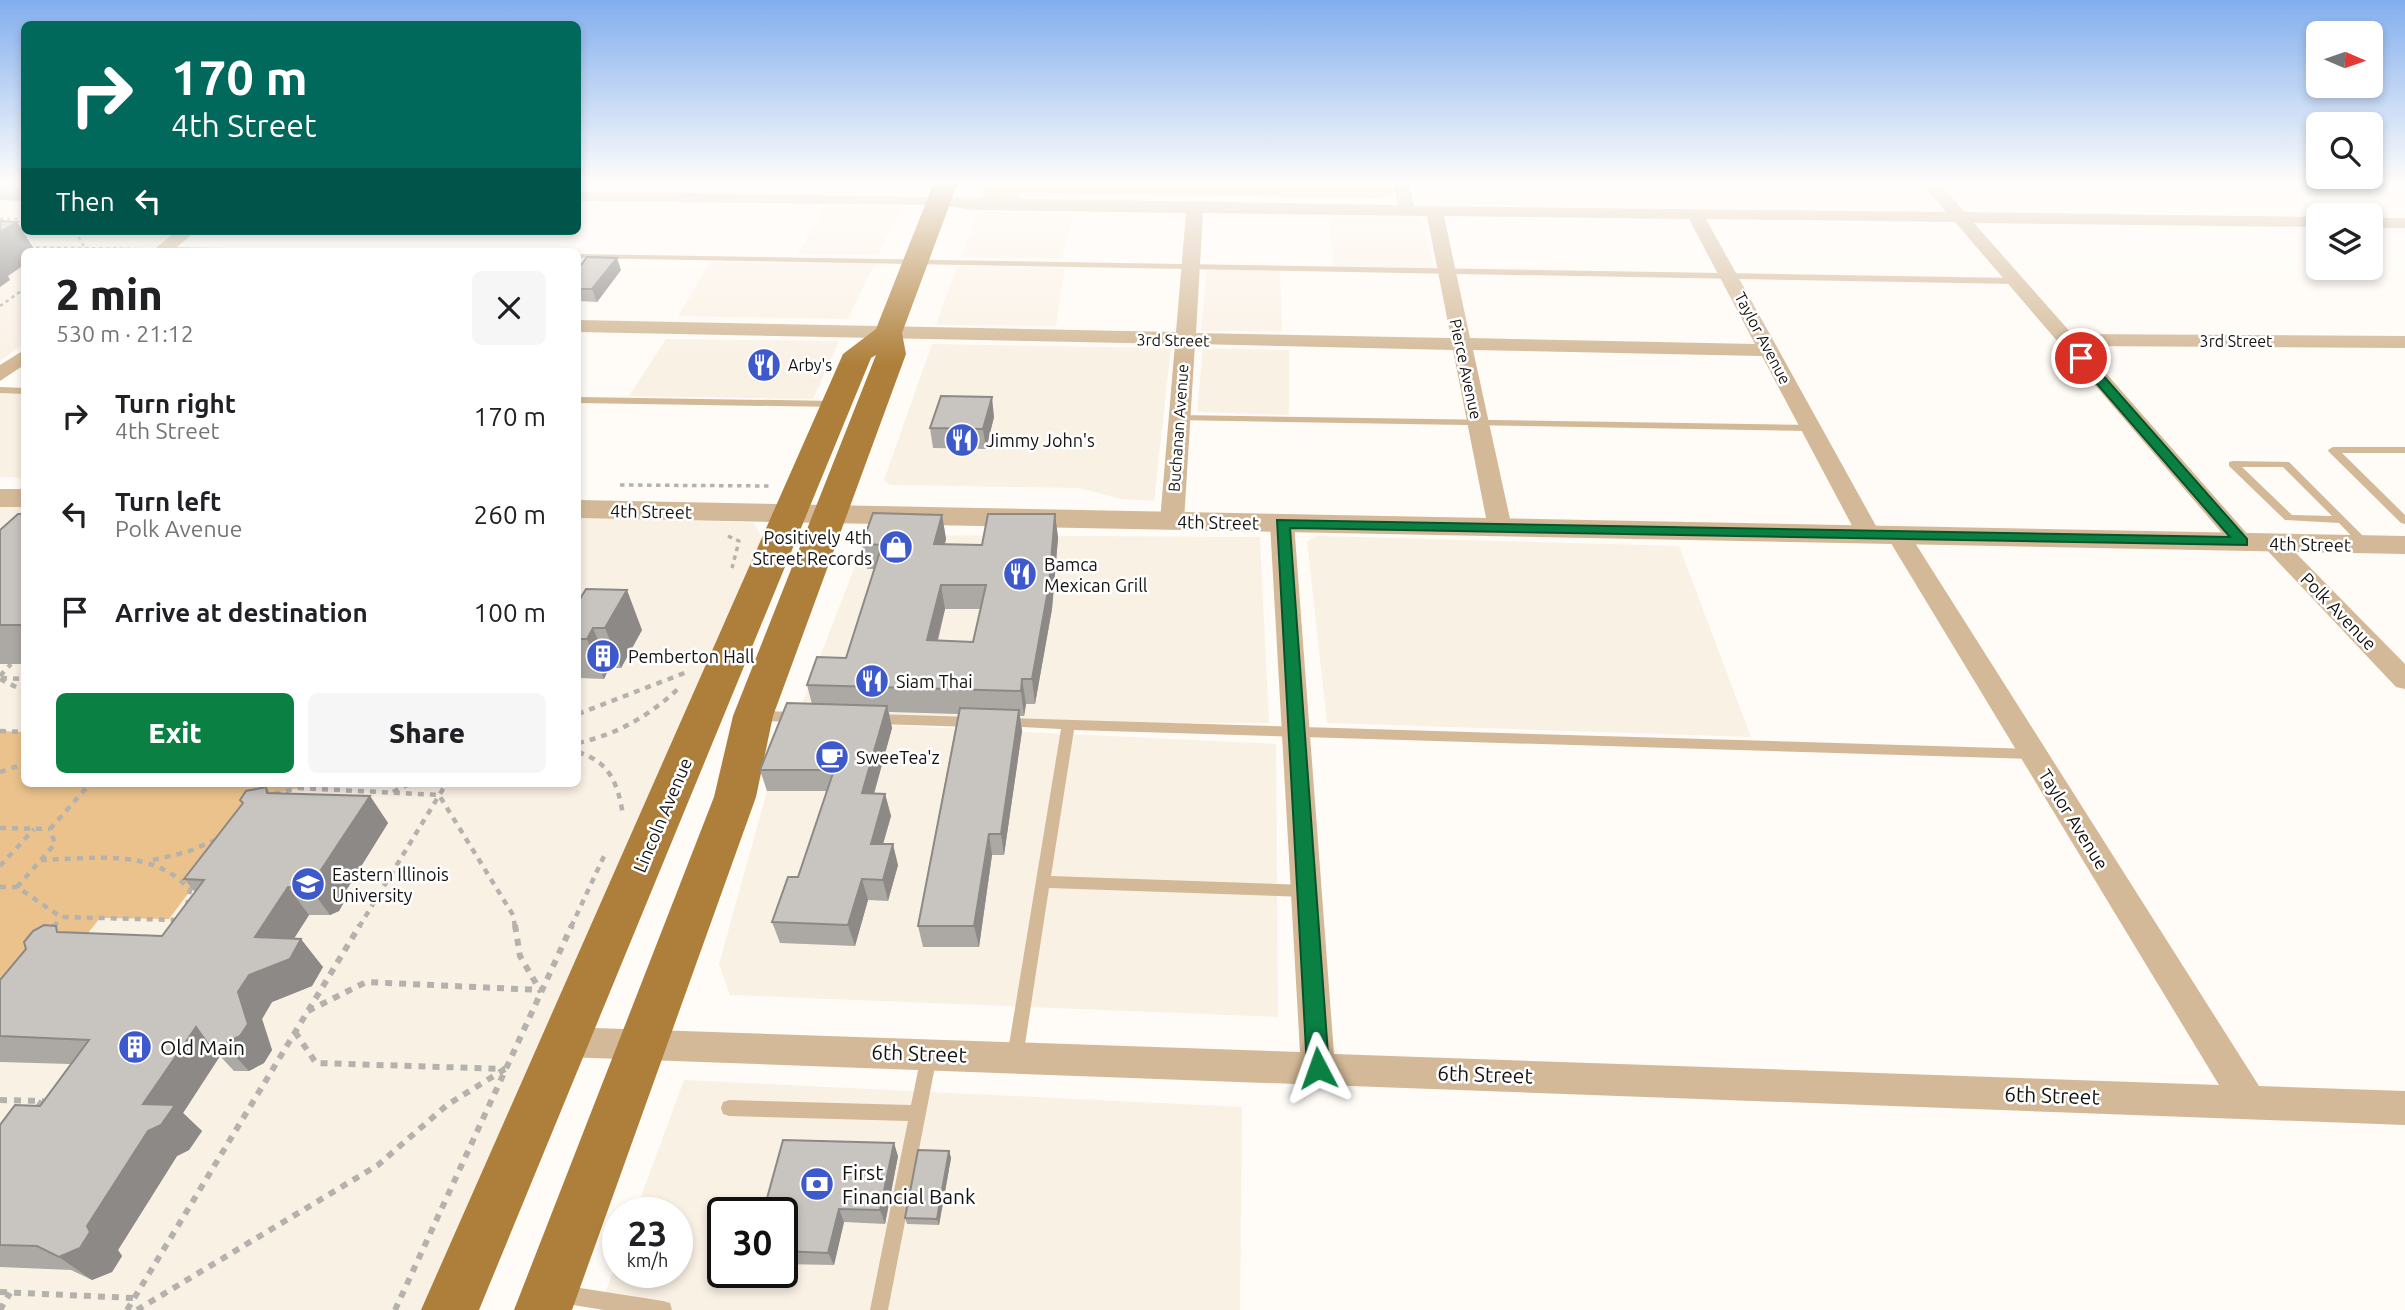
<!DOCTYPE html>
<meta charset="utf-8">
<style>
body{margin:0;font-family:Ubuntu,sans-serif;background:#f6f6f6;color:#202124;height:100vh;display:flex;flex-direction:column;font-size:26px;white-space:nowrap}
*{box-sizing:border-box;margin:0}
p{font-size:23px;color:#757577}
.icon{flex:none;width:38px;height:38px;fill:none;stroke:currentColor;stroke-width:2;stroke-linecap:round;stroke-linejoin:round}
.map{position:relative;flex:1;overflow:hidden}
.panel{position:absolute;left:21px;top:248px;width:560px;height:539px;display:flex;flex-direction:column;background:#fff;border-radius:10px;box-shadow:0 4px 10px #0003}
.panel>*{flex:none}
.guide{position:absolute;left:21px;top:21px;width:560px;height:214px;border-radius:10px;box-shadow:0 4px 10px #0003;background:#00695c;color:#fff;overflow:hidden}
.needle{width:46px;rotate:92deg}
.controls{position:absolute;left:2306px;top:21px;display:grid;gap:14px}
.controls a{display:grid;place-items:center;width:77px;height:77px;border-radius:10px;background:#fff;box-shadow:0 4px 10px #0003;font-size:35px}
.speed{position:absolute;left:602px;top:1197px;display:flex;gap:14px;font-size:35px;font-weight:700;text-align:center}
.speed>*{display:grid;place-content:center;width:91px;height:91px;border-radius:50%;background:#fff;box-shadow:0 4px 10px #0003;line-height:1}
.speed small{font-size:18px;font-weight:400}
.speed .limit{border:4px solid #111;border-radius:10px;background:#fff;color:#111}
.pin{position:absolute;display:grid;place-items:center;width:60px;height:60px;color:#fff;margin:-30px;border:4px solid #fff;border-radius:50%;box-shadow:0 2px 7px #0007}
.me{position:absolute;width:77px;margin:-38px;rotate:356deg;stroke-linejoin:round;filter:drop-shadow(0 0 5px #0008)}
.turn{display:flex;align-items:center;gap:24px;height:147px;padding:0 35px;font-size:32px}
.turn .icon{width:91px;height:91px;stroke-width:2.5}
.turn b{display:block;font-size:49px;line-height:60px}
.then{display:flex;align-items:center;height:66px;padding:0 35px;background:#0003;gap:14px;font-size:26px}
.round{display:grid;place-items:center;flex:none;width:74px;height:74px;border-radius:10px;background:#f6f6f6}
.overview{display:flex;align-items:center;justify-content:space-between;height:119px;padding:0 35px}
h1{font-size:42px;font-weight:800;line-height:52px}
.button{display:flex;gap:14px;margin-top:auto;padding:14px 35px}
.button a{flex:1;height:80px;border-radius:10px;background:#0b8043;color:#fff;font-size:28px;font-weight:800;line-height:80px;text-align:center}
.button a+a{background:#f6f6f6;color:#202124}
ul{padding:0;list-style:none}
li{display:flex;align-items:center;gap:21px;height:98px;padding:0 35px}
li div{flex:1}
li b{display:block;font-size:26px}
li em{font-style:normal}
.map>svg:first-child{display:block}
.built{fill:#faf1e5;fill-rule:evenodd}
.green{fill:#ebc28c}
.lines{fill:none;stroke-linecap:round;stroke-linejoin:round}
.path-far3{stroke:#b5b2ae;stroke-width:2.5;stroke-dasharray:3.5 3.5;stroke-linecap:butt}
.path-far2{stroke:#b5b2ae;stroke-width:3.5;stroke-dasharray:4.5 4.5;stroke-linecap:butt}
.path-far1{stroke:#b5b2ae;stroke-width:4.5;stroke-dasharray:6 6;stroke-linecap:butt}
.path{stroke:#b5b2ae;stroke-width:6;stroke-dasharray:7 7;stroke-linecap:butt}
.service{fill:#d3b997;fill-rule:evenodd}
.minor{fill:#d3b997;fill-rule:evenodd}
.tertiary{fill:#d3b997;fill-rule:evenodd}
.primary{fill:#ae7f3a;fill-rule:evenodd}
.wall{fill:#aca9a4;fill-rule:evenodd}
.shaded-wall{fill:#8c8986}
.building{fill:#c8c4bf;stroke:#8c8986;stroke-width:2;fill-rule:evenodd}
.route{fill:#0b8043;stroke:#07532c;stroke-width:2}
.labels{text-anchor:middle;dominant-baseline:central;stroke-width:5;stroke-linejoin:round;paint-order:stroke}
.far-street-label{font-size:16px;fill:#151412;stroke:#fff}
.far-poi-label{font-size:16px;fill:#151412;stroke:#fff;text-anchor:start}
.poi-label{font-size:18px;fill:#151412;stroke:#fff;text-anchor:start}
.street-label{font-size:18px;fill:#151412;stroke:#fff}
.near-poi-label{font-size:21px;fill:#151412;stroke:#fff;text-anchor:start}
.near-street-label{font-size:21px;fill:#151412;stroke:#fff}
</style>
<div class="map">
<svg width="2405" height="1310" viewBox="0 0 2405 1310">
<rect width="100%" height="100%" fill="#fffbf6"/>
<g class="built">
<polygon points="0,182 24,182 24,231 176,231 148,252 24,252 24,343 0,361"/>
<polygon points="801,182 908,182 903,192 796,190"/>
<polygon points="1418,182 1513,182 1519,205 1422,203"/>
<polygon points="825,205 902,206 878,255 798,254"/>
<polygon points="992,212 1073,214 1062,259 961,257 977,214"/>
<polygon points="1329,218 1414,218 1424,223 1434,268 1333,266"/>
<polygon points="710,262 875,263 848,319 678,316"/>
<polygon points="957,266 1065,268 1056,326 936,325"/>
<polygon points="1207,269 1280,271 1282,331 1201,331"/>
<polygon points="666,339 839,341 813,399 629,396"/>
<polygon points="932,344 1171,348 1154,501 1121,499 1079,488 890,485 884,480"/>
<polygon points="1203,348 1289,350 1289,415 1197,412"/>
<polygon points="0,393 24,394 24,478 0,477"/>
<polygon points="0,507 24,507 24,784 578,784 578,517 754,523 766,546 427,1310 0,1310"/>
<polygon points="867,535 1260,537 1269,723 894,723 796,719"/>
<polygon points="1317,536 1679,546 1751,737 1327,723 1307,541"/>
<polygon points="799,721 1276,744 1278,1017 730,995 719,964 767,791"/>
<path d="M684 1080 1242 1107 1240 1310H599L618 1258V1272H677V1213H635ZM723 1213H782V1272H723Z"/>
</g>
<g class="green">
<polygon points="988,182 1390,182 1392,194 1379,198 1021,193 1019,200 982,198"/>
<polygon points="0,731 24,732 24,784 300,784 298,788 260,798 169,919 100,918 0,1044"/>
</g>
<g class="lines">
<g class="path-far3">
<polyline points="0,219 24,219"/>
<polyline points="75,231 85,248 79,252"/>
<polyline points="29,247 139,249"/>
<polyline points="0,306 24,289"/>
</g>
<g class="path-far2">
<polyline points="620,485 772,486"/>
<polyline points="728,536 739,541 732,568"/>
</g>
<g class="path-far1">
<polyline points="0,676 11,664"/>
<polyline points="1,678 24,679"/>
<polyline points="0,679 24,691"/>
<polyline points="578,714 687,672"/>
<polyline points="0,731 24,732"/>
<path d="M578 743C618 734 649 716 679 688"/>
<path d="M578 752C610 762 618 784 623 815"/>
<polyline points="0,772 24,764"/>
<polyline points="298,788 439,795 513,915 515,927"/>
<polyline points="393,792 409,784"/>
<polyline points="274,794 298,788 300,784"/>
<polyline points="0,828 50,829"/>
<polyline points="50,829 90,784"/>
<path d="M41 860C92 859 153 847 190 890L194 886"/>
<polyline points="153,860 187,852 218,839"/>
<polyline points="0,866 34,829"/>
<polyline points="0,887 17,887 61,917 178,920"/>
<polyline points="17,887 55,844 50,829"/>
<polyline points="187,906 190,890"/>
<polyline points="54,927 61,917"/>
<polyline points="359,927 446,784"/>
<polyline points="571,927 605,854"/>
</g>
<g class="path">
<polyline points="515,925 520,956 541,992"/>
<polyline points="51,930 55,925"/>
<polyline points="308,1011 366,982 541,990"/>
<polyline points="295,1032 316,1063 505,1069"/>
<polyline points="0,1100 42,1101 37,1109"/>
<polyline points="0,1292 133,1298"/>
<polyline points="0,1310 10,1293"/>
<polyline points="127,1310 360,925"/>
<polyline points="137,1310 378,1165 447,1105 505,1069"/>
<polyline points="395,1310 572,925"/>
</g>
<g class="service">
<polygon points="161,247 346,250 350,252 164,251 161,251"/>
<polygon points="578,254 2015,278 2019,281 2015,284 578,258"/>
<polygon points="0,387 24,388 24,394 0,393"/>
<polygon points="578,397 836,401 841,404 836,407 578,403"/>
<polygon points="1179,415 1811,425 1816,428 1811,431 1176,420 1176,416"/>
<polygon points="2333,447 2405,447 2405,453 2342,453 2405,515 2405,524 2401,523 2329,452 2328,450"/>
<path d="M2233 461 2289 462 2372 545 2370 547H2362L2339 523 2285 520 2229 466V462ZM2242 467H2283L2332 516 2292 515Z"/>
<polygon points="757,711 799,712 804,714 805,717 804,720 799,722 757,721 752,719 751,716 752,713"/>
<polygon points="876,714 973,717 978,719 979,722 978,725 973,727 876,724 871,722 870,719 871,716"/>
<polygon points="1006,718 2033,749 2038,751 2040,754 2038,757 2033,759 1074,730 1051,876 1306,885 1311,887 1313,891 1311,895 1306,897 1049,888 1023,1057 1021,1062 1015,1064 1009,1062 1007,1057 1061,729 1001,726 1000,723 1001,720"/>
<polygon points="929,1049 935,1051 937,1056 888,1310 870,1310 908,1121 729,1116 723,1114 721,1108 723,1102 729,1100 911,1105 921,1056 923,1051"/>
<polygon points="561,1285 663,1301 670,1303 672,1310 604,1310 561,1303 554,1301 552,1294 554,1287"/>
</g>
<g class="minor">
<path d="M1393 182H1409L1414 206 1946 212 1921 182H1938L1965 212 2319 217V227L1974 223 2072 334 2405 336V348L2082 346 2250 537 2254 542 2250 547H2234L1955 222 1706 219 1881 535 1877 540H1861L1857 535 1762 356 1473 350 1512 528 1508 533H1492L1488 528 1453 350 1195 344 1184 521 1180 526H1164L1160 521 1175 344 578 332V320L1176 332 1186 213 974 210 938 205 578 201V191L1398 205ZM1203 213 1427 216 1451 338 1196 333ZM1444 216 1689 219 1755 344 1470 338Z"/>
<rect x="2371" y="218" width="34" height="10"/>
<polygon points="176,231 196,231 171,252 151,252"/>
<polygon points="24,350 24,365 0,381 0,365"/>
<polygon points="1282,516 1290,518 1294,523 1334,1054 2219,1085 1886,535 1890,530 1906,530 1910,535 2259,1086 2405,1091 2405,1125 565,1057 553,1053 548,1042 553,1031 565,1027 1300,1052 1270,523 1274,518"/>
<polygon points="2273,536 2281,538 2405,664 2405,689 2396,687 2265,548 2261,543 2265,538"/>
</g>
<g class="tertiary">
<rect x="0" y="489" width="24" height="18"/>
<polygon points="578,500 2405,536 2405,554 578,518"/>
</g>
<polygon class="primary" points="934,182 958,182 902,333 906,354 773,716 756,797 572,1310 514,1310 714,797 733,716 876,355 871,358 479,1310 421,1310 843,354 876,329"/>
</g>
<g class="wall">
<polygon points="0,182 24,182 24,201 0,200"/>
<polygon points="578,265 621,270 597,302 578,301"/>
<polygon points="994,417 986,449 933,448 930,428"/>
<polygon points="24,514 24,664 0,664 0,530"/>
<path d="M1055 514 1058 538 1052 609 1035 704H1026L1024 716H1020L1022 731 1004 855H992L979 947H923L918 926 958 714 889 712 892 728 874 794H885L891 816 883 844 898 865 888 901 868 900 855 946 780 943 772 922 798 877 827 791H767L760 770 812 704 807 685 846 658 874 569H867L862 544 942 515 946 539 945 544 982 545ZM945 609H981L973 642 938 641Z"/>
<polygon points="578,602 642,630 621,668 609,668 604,679 578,678"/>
<polygon points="266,787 270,793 370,796 388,823 342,897 344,902 339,911 330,915 309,915 293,939 323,967 312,986 272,1002 262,1019 272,1050 264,1063 249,1071 234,1071 220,1056 183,1113 202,1131 189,1150 177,1156 118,1250 122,1256 112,1272 92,1280 71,1270 0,1267 0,1125 40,1106 70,1064 0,1062 0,980 26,949 62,932 162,936 195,892 184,879"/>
<polygon points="949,1151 951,1158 939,1225 907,1224 905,1218"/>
<polygon points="898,1156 885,1224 844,1222 834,1265 782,1264 782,1213"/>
</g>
<g class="shaded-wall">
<polygon points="17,222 36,252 24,252 24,265 8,276 10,280 0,287 0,232"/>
<polygon points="617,258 621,270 597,302 592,289"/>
<polygon points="992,397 994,417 986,449 983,429"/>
<polygon points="1055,514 1058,538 1052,609 1035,704 1032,679"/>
<polygon points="942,515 946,539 938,568 934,544"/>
<polygon points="941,585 945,609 931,665 927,640"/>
<polygon points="627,590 642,630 621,668 605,628"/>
<polygon points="593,628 609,668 604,679 587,639"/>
<polygon points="1022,679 1026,704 1024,716 1021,691"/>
<polygon points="887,706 892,728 868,815 862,793"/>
<polygon points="1019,710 1022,731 1004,855 1001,834"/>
<polygon points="885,794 891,816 877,865 871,844"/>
<polygon points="370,796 388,823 342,897 344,902 339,911 330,915 310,888"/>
<polygon points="989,834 992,855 979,947 974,926"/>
<polygon points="893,844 898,865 888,901 883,880"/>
<polygon points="862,879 868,900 855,946 848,925"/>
<polygon points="288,887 309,915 278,964 301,939 323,967 312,986 272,1002 262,1019 272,1050 264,1063 249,1071 224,1044 238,992 255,937"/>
<polygon points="196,1027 208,1044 220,1056 183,1113 202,1131 189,1150 177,1156 118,1250 122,1256 112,1272 92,1280 59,1257 87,1226 143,1104"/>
<polygon points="894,1143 898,1156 885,1224 880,1210"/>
<polygon points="949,1151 951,1158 939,1225 937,1219"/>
<polygon points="839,1209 844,1222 834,1265 828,1253"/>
</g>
<g class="building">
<polygon points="0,221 17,222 0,232"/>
<polygon points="587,257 617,258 592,289 578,289 578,265 581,265"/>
<polygon points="941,396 992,397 983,429 930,428"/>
<path d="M873 513 942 515 934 544 982 545 988 514H1055L1049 585 1032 679H1022L1021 691 807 685 817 657 846 658 882 545 862 544ZM941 585H986L973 642 927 640Z"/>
<polygon points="18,514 24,514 24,625 0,625 0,530"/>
<polygon points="586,589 627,590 605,628 593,628 587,639 578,639 578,602"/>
<polygon points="787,703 887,706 862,793 885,794 871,844 893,844 883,880 862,879 848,925 772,922 788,877 798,877 834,770 760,770"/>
<polygon points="960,708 1019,710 1001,834 989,834 974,926 918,926"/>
<polygon points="266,787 267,793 370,796 321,870 324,874 318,884 310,888 288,887 255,937 301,939 290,959 249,975 238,992 248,1024 240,1036 224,1044 208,1044 196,1027 143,1104 175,1105 161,1125 148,1131 87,1226 90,1232 80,1248 59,1257 37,1246 0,1245 0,1125 15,1105 40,1106 89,1040 0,1036 0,980 26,949 24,942 33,931 44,925 56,926 57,932 162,936 204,880 184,879 243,803 240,800 246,791"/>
<polygon points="783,1140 894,1143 880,1210 839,1209 828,1253 782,1251 782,1213 763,1213"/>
<polygon points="918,1150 949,1151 937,1219 905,1218"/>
</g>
<linearGradient id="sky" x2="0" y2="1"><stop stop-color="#82aeee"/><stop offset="0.5" stop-color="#fffdfb"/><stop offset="1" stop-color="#fffdfb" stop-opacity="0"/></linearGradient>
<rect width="2405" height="365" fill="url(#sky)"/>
<polygon class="route" points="2077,356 2086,356 2247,539 2247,545 1290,528 1329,1068 1325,1075 1318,1078 1310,1075 1307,1068 1277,520 2230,537 2077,361"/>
<defs>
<g id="restaurant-disc" transform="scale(1.75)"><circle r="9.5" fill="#3e59cc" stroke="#fff"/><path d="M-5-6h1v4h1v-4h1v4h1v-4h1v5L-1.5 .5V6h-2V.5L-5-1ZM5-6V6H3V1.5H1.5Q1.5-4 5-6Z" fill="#fff"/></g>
<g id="shop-disc" transform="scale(1.75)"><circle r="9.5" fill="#3e59cc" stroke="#fff"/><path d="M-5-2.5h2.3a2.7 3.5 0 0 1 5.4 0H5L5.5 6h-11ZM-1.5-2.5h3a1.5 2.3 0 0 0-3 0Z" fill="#fff"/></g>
<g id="building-disc" transform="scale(1.75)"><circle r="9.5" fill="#3e59cc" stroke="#fff"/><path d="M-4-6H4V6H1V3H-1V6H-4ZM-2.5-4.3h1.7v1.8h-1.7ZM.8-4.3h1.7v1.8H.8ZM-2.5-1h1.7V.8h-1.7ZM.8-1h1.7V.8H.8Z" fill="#fff"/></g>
<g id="cafe-disc" transform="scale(1.75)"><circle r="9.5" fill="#3e59cc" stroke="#fff"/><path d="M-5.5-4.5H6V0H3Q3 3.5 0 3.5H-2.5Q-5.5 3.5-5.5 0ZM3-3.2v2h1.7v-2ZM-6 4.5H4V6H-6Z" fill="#fff"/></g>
<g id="university-disc" transform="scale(1.75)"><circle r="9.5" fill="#3e59cc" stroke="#fff"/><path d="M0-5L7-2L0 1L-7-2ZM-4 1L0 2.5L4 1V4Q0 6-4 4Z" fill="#fff"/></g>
<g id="bank-disc" transform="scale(1.75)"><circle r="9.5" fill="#3e59cc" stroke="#fff"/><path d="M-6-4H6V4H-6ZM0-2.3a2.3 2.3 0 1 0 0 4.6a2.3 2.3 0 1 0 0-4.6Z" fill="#fff"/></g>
</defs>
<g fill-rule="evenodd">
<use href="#restaurant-disc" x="764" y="365"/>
<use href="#restaurant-disc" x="962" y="440"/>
<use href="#shop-disc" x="896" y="547"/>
<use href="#restaurant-disc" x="1020" y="574"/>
<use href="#building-disc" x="603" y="656"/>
<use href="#restaurant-disc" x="872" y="681"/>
<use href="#cafe-disc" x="832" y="757"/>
<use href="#university-disc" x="308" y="884"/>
<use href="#building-disc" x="135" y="1047"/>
<use href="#bank-disc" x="817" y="1184"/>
</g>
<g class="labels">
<g class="far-street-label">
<text transform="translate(1763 338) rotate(62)">Taylor Avenue</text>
<text transform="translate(1173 340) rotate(1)">3rd Street</text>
<text x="2236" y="341">3rd Street</text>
<text transform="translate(1466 369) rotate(78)">Pierce Avenue</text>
<text transform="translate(1178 428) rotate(-86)">Buchanan Avenue</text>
</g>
<g class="far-poi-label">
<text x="788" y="365">Arby's</text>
</g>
<g class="poi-label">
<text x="986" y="440">Jimmy John's</text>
<text x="872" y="537" text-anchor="end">Positively 4th<tspan x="872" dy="21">Street Records</tspan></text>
<text x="1044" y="564">Bamca<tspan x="1044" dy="21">Mexican Grill</tspan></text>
<text x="628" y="656">Pemberton Hall</text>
<text x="896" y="681">Siam Thai</text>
<text x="856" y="757">SweeTea'z</text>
<text x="332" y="874">Eastern Illinois<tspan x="332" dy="21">University</tspan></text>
</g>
<g class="street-label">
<text transform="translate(651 511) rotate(1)">4th Street</text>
<text transform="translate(1218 522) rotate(1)">4th Street</text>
<text transform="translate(2310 544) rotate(1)">4th Street</text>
<text transform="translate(2339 611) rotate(46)">Polk Avenue</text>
<text transform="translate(662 815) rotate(-67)">Lincoln Avenue</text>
<text transform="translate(2074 819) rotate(58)">Taylor Avenue</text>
</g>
<g class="near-poi-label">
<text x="160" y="1047">Old Main</text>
<text x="842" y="1172">First<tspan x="842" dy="24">Financial Bank</tspan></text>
</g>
<g class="near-street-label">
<text transform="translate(919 1053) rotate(2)">6th Street</text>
<text transform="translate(1485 1074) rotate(2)">6th Street</text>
<text transform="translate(2052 1095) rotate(2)">6th Street</text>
</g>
</g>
</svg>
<div class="controls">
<a><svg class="needle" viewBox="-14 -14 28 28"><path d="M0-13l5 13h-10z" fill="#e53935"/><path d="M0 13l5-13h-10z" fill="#757577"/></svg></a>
<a><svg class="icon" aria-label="search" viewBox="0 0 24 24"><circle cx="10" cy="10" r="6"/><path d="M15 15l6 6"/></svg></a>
<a><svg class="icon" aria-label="layers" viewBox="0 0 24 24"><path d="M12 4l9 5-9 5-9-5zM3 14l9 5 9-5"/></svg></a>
</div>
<div class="speed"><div>23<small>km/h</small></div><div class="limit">30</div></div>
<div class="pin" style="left:2081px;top:358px;background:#d93025"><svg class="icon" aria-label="arrive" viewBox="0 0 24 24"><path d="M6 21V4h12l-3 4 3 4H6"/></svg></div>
<svg class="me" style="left:1318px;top:1068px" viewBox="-20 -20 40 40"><path d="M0-17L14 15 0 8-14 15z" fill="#0b8043" stroke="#fff" stroke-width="4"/></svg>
<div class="guide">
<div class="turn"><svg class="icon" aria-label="right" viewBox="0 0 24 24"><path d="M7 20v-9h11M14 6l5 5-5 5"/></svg><div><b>170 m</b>4th Street</div></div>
<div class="then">Then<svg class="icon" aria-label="left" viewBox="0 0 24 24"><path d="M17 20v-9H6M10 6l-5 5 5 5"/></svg></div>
</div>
<section class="panel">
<div class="overview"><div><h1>2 min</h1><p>530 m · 21:12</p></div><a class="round"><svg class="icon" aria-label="close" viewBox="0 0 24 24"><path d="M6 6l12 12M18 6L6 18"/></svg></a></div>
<ul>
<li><svg class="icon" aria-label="right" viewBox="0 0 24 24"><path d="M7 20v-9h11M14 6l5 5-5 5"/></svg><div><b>Turn right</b><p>4th Street</p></div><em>170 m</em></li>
<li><svg class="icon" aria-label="left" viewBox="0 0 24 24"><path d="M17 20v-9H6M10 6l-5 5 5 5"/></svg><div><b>Turn left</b><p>Polk Avenue</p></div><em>260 m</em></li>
<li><svg class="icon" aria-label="arrive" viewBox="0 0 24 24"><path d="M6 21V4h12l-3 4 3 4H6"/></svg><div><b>Arrive at destination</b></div><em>100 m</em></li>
</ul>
<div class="button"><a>Exit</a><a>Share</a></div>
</section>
</div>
